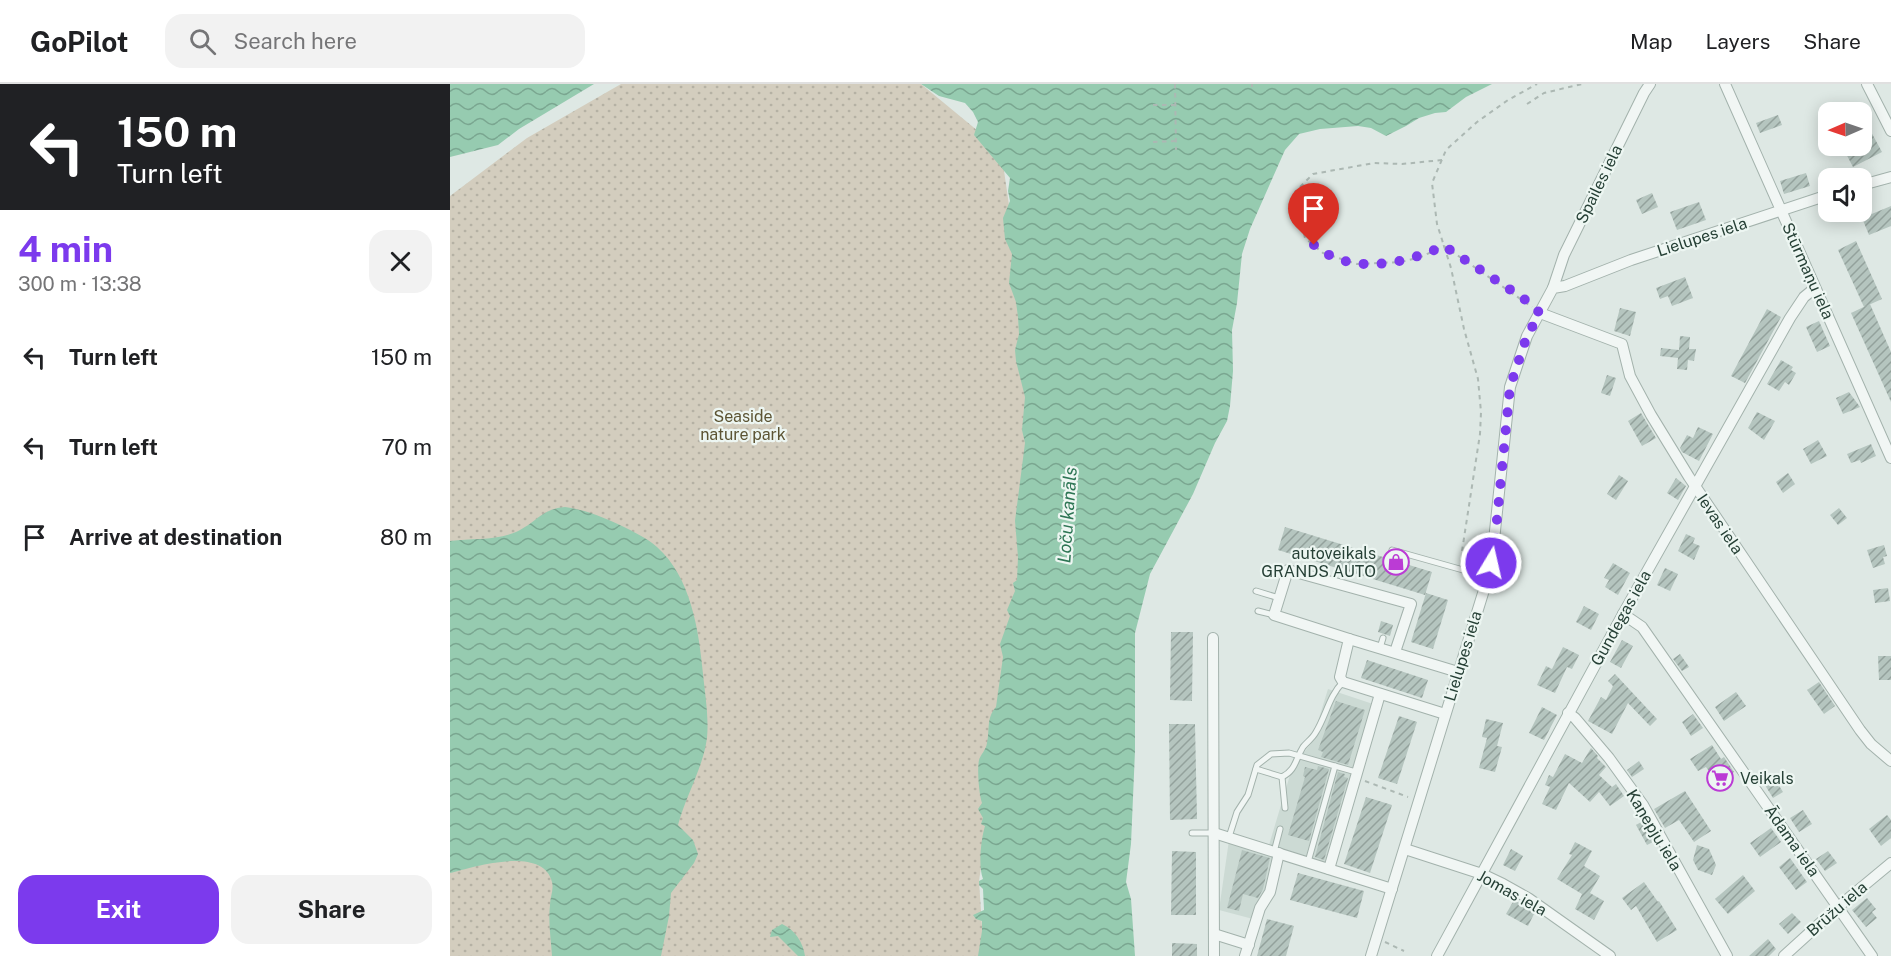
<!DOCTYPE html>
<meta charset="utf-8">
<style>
body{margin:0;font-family:"Public Sans",sans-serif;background:#f2f2f2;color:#202124;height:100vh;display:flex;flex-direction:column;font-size:22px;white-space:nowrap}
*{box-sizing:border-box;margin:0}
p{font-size:20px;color:#757577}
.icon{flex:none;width:33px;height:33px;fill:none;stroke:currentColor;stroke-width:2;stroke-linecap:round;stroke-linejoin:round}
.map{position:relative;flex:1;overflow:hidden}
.drawer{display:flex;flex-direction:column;background:#fff;width:450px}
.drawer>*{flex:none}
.banner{background:#202124;color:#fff;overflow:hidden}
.needle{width:39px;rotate:268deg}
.fabs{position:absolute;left:1368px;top:18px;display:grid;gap:12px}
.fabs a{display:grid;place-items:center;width:54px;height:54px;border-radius:12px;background:#fff;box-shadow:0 3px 15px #0003;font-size:30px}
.pin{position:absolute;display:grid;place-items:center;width:51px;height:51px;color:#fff;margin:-62px -26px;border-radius:50% 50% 50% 0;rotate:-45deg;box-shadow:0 0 6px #0007}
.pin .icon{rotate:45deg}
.me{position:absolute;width:66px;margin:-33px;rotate:9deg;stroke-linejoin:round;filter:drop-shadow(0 0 4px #0008)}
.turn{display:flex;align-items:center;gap:21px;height:126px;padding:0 18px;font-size:27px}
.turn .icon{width:78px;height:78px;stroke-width:2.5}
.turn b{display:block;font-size:42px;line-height:51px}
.round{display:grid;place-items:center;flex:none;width:63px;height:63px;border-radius:18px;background:#f2f2f2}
.headline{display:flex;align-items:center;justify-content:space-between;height:102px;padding:0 18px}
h1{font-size:36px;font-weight:700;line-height:45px;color:#7c3aed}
.cta{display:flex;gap:12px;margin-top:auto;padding:12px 18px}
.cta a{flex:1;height:69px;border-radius:18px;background:#7c3aed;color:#fff;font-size:24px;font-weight:700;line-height:69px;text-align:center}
.cta a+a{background:#f2f2f2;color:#202124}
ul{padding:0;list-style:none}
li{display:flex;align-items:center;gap:18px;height:90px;padding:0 18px}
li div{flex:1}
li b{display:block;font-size:22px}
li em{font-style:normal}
header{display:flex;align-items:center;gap:36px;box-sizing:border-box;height:84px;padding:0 30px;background:#fff;border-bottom:2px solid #e0e0e0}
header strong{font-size:28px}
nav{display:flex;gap:33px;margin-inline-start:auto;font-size:21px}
.search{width:420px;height:54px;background:#f2f2f2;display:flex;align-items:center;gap:15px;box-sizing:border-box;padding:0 21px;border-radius:18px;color:#757577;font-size:22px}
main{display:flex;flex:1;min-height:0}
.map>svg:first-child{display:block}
.built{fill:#ccdad4}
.park{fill:url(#park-dots)}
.water{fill:url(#water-waves)}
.building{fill:url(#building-hatch)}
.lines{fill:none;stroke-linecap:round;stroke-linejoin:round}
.lane-casing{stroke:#a3b2ac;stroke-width:7}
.street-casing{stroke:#a3b2ac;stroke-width:12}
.path{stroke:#acb8b3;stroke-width:2;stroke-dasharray:4.5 4.5;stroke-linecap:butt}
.lane{stroke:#f1f6f4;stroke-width:5}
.street{stroke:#f1f6f4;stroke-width:10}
.route{stroke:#7c3aed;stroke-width:10;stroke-dasharray:0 18}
.labels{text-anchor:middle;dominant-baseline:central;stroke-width:4.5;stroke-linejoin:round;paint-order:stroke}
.street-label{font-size:16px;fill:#264036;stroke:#edf6f2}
.park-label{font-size:16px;fill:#5c5433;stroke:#edf6f2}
.poi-label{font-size:16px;fill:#264036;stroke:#edf6f2;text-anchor:end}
.water-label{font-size:18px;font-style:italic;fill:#2e7655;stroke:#edf6f2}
</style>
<header>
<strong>GoPilot</strong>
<div class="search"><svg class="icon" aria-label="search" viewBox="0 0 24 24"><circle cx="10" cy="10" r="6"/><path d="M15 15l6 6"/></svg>Search here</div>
<nav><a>Map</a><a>Layers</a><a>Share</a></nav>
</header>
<main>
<section class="drawer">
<div class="banner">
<div class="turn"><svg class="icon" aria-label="left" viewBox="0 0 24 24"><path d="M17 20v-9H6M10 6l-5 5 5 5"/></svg><div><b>150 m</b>Turn left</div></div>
</div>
<div class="headline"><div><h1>4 min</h1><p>300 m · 13:38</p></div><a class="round"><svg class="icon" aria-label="close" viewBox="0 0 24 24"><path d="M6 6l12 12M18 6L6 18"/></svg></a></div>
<ul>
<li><svg class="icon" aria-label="left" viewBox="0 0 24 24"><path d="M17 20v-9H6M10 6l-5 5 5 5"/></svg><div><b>Turn left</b></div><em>150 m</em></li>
<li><svg class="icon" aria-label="left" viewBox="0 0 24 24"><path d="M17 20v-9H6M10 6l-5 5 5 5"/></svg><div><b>Turn left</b></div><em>70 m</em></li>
<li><svg class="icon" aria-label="arrive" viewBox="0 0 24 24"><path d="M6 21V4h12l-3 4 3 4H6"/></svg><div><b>Arrive at destination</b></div><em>80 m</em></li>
</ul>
<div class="cta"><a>Exit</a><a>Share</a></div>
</section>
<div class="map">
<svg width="1441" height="872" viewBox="0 0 1441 872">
<defs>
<pattern id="park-dots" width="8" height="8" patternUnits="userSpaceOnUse" patternTransform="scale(1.5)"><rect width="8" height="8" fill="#d3cdbe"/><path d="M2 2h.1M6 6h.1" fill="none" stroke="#b5b1a4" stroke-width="1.8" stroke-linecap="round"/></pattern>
<pattern id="water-waves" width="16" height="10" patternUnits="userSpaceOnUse" patternTransform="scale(1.5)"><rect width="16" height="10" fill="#96cbb0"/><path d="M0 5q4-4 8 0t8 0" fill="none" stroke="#7aa690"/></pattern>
<pattern id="building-hatch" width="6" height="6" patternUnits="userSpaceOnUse" patternTransform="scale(1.5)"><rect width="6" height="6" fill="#b5c5bf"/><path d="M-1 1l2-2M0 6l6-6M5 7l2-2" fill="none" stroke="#93a19c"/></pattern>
</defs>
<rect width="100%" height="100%" fill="#dee8e4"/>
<g class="built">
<polygon points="878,605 923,620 877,780 819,761 843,681 861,660"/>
<polygon points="779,756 825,772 815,809 803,835 769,826"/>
</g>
<polygon class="park" points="171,0 471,0 551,66 587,314 582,435 529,797 534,872 0,872 0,112 77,54"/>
<g class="water">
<polygon points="0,0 144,0 69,45 48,61 0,73"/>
<path d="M471 0H1042L1016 13 996 28 985 29 969 34 956 42 936 52 921 44 908 42 870 45 849 50 835 66 800 145 792 170 787 219 782 246 783 287 780 322 777 337 765 359 743 410 700 490 685 549V667L681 760 676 798 681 815 685 872H528L532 847V837L526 835 523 831 534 826 533 805 529 801V797L533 795C528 782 531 755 535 742L531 740 533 734 528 725 532 719C529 710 527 686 529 676 531 670 536 666 537 659 540 646 536 634 546 623L553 573 550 560 560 532 557 526 565 507 563 499 567 496 568 473 565 437 575 359 572 346 575 313 566 277 565 266 569 250 568 233 566 218 559 199 562 170 555 155 553 134 560 117 558 107 560 94 524 51 528 38 523 28 515 19 489 12Z"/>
<path d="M115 423C136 426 153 433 172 442 184 448 197 454 207 463 241 493 249 547 253 590 255 610 259 633 257 654 253 684 236 711 228 741L243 756 248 770 244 779 221 809 219 832 211 872H102C101 855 98 838 100 821 100 813 104 806 102 798 93 761 23 783 0 789V457C22 454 45 457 66 448 86 439 91 425 115 423Z"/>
<path d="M332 840C345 846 353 858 355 872H348L328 852 320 853 322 846Z"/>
</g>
<g class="building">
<polygon points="1328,31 1332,41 1310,49 1306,39"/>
<polygon points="1420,46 1432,68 1403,83 1392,62 1412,62 1412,50"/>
<polygon points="1356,89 1360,102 1334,110 1330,97"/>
<polygon points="1202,109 1208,123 1192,130 1186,116"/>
<polygon points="1249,118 1256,136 1227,146 1220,128"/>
<polygon points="1441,122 1441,142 1419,151 1412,134"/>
<polygon points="1406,157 1432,215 1414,223 1388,166"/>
<polygon points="1235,193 1243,214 1222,222 1218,212 1210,215 1206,204"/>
<polygon points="1420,220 1441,268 1441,318 1401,229"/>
<polygon points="1170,224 1186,228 1180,252 1164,247"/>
<polygon points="1317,225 1331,233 1295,299 1281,292"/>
<polygon points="1369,237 1380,262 1367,268 1356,243"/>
<polygon points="1230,252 1240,253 1239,265 1246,265 1244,277 1238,276 1237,286 1227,285 1228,274 1210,272 1211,264 1229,266"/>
<polygon points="1331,276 1343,283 1341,286 1346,289 1339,301 1335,298 1329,307 1317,300"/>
<polygon points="1157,291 1166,294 1160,312 1151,309"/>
<polygon points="1399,308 1410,323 1393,330 1386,314"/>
<polygon points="1307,328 1325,337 1314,356 1298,344"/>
<polygon points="1191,329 1206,354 1192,362 1178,337"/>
<polygon points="1248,343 1263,350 1249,377 1232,368 1230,364 1237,351 1243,354"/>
<polygon points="1368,356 1377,372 1361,380 1353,365"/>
<polygon points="1421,360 1426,372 1411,379 1410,376 1401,379 1397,370"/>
<polygon points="1338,389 1345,400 1333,409 1326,398"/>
<polygon points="1169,391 1178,397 1166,416 1157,410"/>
<polygon points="1226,394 1236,402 1228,416 1217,409"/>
<polygon points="1389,424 1397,434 1388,441 1380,431"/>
<polygon points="835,443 982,488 975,511 828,466"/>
<polygon points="1236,450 1245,454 1243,459 1250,462 1244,476 1228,467"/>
<polygon points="1434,461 1437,472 1433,473 1435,480 1423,484 1417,466"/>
<polygon points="1163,479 1180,489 1168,511 1155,503 1159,496 1154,494"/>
<polygon points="1215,484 1228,490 1220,507 1207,501"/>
<polygon points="1438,504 1440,517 1425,519 1423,506"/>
<polygon points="976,509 998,516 983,565 961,558"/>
<polygon points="1134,522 1149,530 1141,546 1126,538"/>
<polygon points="931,537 943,541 940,552 928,548"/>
<polygon points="721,548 743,548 742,617 720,616"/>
<polygon points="1172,556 1183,562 1171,584 1160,578"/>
<polygon points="1113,563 1129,571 1122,585 1117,583 1105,609 1087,601 1096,582 1102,585"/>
<polygon points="1230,570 1239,583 1232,587 1223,575"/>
<polygon points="1428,572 1441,572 1441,596 1429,596"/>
<polygon points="917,576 978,596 972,614 911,594"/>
<polygon points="1165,590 1207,635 1200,642 1178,619 1162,650 1138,637 1151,613 1156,616 1163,602 1158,597"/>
<polygon points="1369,598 1385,622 1374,630 1357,606"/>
<polygon points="1286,608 1296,622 1274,637 1265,623"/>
<polygon points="886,617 915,626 898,681 871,673 873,668 868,666"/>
<polygon points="1092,623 1107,631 1094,656 1079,649"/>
<polygon points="1243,630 1253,644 1241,652 1232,638"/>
<polygon points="949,632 967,638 947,700 928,694"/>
<polygon points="1036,635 1053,639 1047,662 1052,663 1045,688 1029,684 1037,654 1032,653"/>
<polygon points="719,640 745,640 747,735 720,736"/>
<polygon points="1262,661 1271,675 1274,673 1284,688 1267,699 1256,683 1248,687 1240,675"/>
<polygon points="1141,664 1148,672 1147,674 1156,683 1149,691 1162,703 1166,700 1174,712 1160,722 1149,708 1140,718 1119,699 1106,726 1092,720 1100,703 1095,701 1099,691 1103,693 1115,670 1132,679"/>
<polygon points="1189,677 1194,685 1182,693 1177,686"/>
<polygon points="868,682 879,685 859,757 838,751 855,693 853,692 855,683 867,686"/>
<polygon points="888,688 895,690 894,693 898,694 874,776 865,773"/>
<polygon points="1323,692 1333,708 1323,714 1313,698"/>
<polygon points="1235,707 1261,747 1244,758 1229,736 1215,744 1204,725"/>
<polygon points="916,713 942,721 920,789 894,780"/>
<polygon points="1353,726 1362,740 1349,748 1340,734"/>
<polygon points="1437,731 1441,736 1441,754 1431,762 1419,745"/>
<polygon points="1193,737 1205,757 1197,761 1186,741"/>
<polygon points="1321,744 1331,758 1310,773 1300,759"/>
<polygon points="1125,758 1142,767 1134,782 1150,792 1140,809 1154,817 1144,836 1125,825 1132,810 1107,795 1122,771 1119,770"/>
<polygon points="1247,761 1259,765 1266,781 1262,791 1248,786 1243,776"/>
<polygon points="1061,765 1073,772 1065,787 1053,781"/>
<polygon points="792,766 820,774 813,805 808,814 793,810 789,827 777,824"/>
<polygon points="722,767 746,768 746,831 721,831"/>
<polygon points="1378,767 1387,779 1375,787 1366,775"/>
<polygon points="1340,774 1357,798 1346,806 1329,783"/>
<polygon points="848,789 914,807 907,834 840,816"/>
<polygon points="1293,791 1305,807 1278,830 1265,815"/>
<polygon points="1194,798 1208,818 1209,817 1227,846 1207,858 1186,822 1181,826 1172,814"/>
<polygon points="1417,814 1426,825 1422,828 1427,834 1416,843 1402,826"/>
<polygon points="1064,816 1085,828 1078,842 1056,830"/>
<polygon points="1342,829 1351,838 1338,850 1329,840"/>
<polygon points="817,835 844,842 836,872 807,872"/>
<polygon points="1318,855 1326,865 1319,872 1299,872"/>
<polygon points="722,859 747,860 747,872 722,872"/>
</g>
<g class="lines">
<g class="lane-casing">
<g id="lane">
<polyline points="942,466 1038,493"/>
<polyline points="806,507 829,514"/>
<polyline points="808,527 824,531"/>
<polyline points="930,564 933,554"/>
<path d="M806 685 832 693C846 686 845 676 853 663 857 658 863 654 866 648 876 632 879 612 893 598"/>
<polyline points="832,693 835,724"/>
<polyline points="742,749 763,749"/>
<polyline points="779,753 787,728 798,711 807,681 821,670 839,669 906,688"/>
<polyline points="824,768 830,745"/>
<polyline points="858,778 885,682"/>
</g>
</g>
<g class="street-casing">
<g id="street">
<polyline points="1275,0 1441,374"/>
<polyline points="1417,0 1441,47"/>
<polyline points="1412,101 1441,93"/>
<polyline points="1103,204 1114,171 1194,9 1200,0"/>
<polyline points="1090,229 1172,260 1180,292 1201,331 1239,393 1410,646 1421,660 1441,677"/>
<polyline points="1173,530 1192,543 1422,872"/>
<polyline points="763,554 764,872"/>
<polyline points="899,555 1008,588"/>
<polyline points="945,568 961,520 838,486 824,531 899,555 890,593 893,598 995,630"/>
<polyline points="1118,629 1125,634 1159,674 1193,721 1277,872"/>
<polyline points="764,749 942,805"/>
<polyline points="955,765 1032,790 1053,800 1078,814 1160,872"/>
<polyline points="879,785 930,610"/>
<polyline points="764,850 799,861"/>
<polyline points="795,872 810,824 820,808 829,769"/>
<polyline points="921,872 1038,493 1043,466 1060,303 1077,252 1103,204 1115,202 1181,176 1378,111"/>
<polyline points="987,872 1173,530 1340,234 1354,213 1365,204"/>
<polyline points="1334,872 1388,823 1441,779"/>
</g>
</g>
<g class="path">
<polyline points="725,0 726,66"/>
<polyline points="802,0 802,3"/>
<polyline points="1077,20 1094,9 1132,0"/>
<polyline points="703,21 726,21"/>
<polyline points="703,58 726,57"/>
<polyline points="992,76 952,80 924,79 863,90 845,108 855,154 873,169 907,180 951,178 971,173 994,162 1082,223"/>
<polyline points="1012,467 1030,350 1031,328 1028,295 1014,245 1001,184 987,140 982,99 996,66 1027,38 1058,16 1087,0"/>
<polyline points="915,697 958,713"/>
<polyline points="935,858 954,867"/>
</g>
<use href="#lane" class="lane"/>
<use href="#street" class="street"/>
</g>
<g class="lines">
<path class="route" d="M864 161C901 192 954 180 994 162L1073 214 1090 229 1077 252 1060 303 1044 466 1041 479"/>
</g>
<defs>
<g id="shop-ring" transform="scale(1.35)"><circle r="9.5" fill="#edf6f2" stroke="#bb3bd5" stroke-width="1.5"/><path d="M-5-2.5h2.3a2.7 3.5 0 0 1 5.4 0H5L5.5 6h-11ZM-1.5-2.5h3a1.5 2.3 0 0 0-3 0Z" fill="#bb3bd5"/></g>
<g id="supermarket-ring" transform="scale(1.35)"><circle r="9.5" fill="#edf6f2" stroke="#bb3bd5" stroke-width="1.5"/><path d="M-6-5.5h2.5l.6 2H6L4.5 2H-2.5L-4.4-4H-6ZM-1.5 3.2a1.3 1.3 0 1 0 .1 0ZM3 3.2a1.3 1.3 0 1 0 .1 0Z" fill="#bb3bd5"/></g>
</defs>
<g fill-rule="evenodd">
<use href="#shop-ring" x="946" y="478"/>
<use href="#supermarket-ring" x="1270" y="694"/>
</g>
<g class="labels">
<g class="street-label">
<text transform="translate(1149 100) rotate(-64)">Spailes iela</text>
<text transform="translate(1252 153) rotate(-18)">Lielupes iela</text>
<text transform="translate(1358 187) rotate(66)">Stūrmaņu iela</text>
<text transform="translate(1270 440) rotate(56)">Ievas iela</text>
<text transform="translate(1171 534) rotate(-61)">Gundegas iela</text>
<text transform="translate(1013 572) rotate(-73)">Lielupes iela</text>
<text transform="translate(1204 746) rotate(59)">Kaņepju iela</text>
<text transform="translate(1342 757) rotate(55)">Ādama iela</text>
<text transform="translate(1062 809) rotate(29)">Jomas iela</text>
<text transform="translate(1387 825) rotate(-41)">Brūžu iela</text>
</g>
<g class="park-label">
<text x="293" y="332">Seaside<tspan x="293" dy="18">nature park</tspan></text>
</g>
<g class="poi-label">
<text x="926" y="469">autoveikals<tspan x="926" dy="18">GRANDS AUTO</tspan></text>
<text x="1290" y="694" text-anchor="start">Veikals</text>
</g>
<g class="water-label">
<text transform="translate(617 431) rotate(-86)">Loču kanāls</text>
</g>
</g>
</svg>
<div class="fabs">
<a><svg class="needle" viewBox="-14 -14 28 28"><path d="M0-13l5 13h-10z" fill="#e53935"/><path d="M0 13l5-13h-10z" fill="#757577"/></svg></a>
<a><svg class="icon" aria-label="sound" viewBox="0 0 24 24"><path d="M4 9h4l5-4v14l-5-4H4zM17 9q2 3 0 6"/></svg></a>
</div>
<div class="pin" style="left:864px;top:161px;background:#d93025"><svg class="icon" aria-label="arrive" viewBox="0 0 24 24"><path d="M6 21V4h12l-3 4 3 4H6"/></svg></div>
<svg class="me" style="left:1041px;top:479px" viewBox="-20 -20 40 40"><circle r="17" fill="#7c3aed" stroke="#fff" stroke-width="3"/><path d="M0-11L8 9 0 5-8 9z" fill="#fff"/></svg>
</div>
</main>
